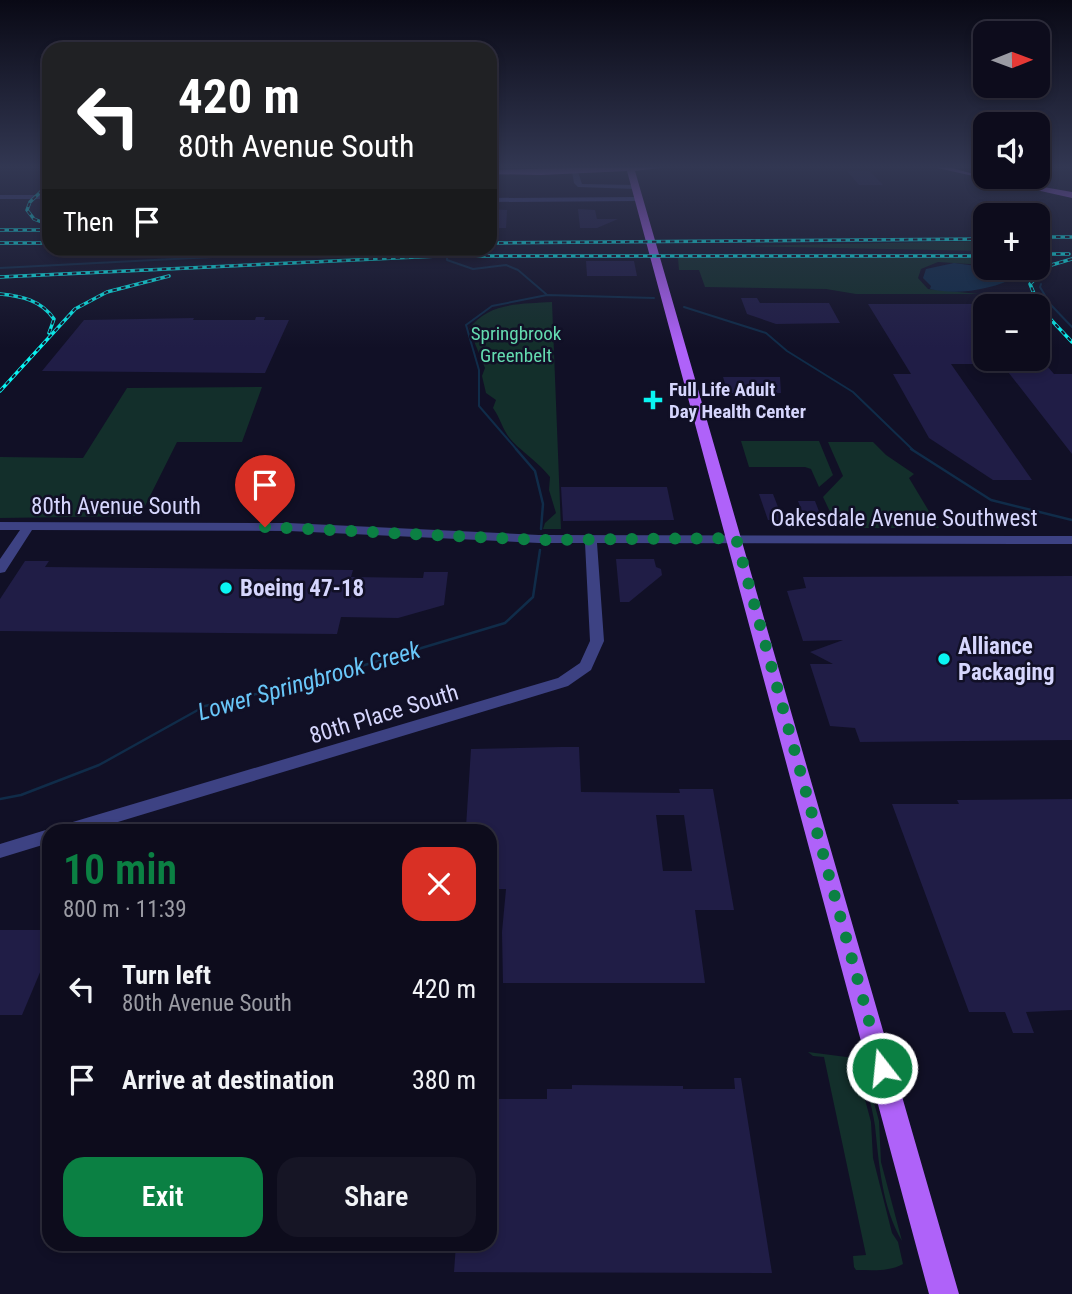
<!DOCTYPE html>
<meta charset="utf-8">
<style>
body{margin:0;font-family:"Roboto Condensed",sans-serif;background:#161525;color:#f1f3f6;height:100vh;display:flex;flex-direction:column;font-size:26px;white-space:nowrap}
*{box-sizing:border-box;margin:0}
p{font-size:23px;color:#9a9ba3}
.icon{flex:none;width:38px;height:38px;fill:none;stroke:currentColor;stroke-width:2;stroke-linecap:round;stroke-linejoin:round}
.map{position:relative;flex:1;overflow:hidden}
.drawer{position:absolute;left:42px;top:824px;width:455px;height:427px;display:flex;flex-direction:column;background:#0d0c1c;border-radius:21px;box-shadow:0 4px 10px #0003,0 0 0 2px #2d2c3b}
.drawer>*{flex:none}
.hud{position:absolute;left:42px;top:42px;width:455px;height:214px;border-radius:21px;box-shadow:0 4px 10px #0003,0 0 0 2px #2d2c3b;background:#202124;color:#fff;overflow:hidden}
.needle{width:46px;rotate:89deg}
.tools{position:absolute;left:973px;top:21px;display:grid;gap:14px}
.tools a{display:grid;place-items:center;width:77px;height:77px;border-radius:14px;background:#0d0c1c;box-shadow:0 4px 10px #0003,0 0 0 2px #2d2c3b;font-size:35px}
.pin{position:absolute;display:grid;place-items:center;width:60px;height:60px;color:#fff;margin:-72px -30px;border-radius:50% 50% 50% 0;rotate:-45deg;box-shadow:0 0 7px #0007}
.pin .icon{rotate:45deg}
.me{position:absolute;width:77px;margin:-38px;rotate:344deg;stroke-linejoin:round;filter:drop-shadow(0 0 5px #0008)}
.turn{display:flex;align-items:center;gap:24px;height:147px;padding:0 21px;font-size:32px}
.turn .icon{width:91px;height:91px;stroke-width:2.5}
.turn b{display:block;font-size:49px;line-height:60px}
.then{display:flex;align-items:center;height:66px;padding:0 21px;background:#0003;gap:14px;font-size:26px}
.round{display:grid;place-items:center;flex:none;width:74px;height:74px;border-radius:21px;background:#161525}
.head{display:flex;align-items:center;justify-content:space-between;height:119px;padding:0 21px}
h1{font-size:42px;font-weight:600;line-height:52px;color:#0b8043}
.button{display:flex;gap:14px;margin-top:auto;padding:14px 21px}
.button a{flex:1;height:80px;border-radius:21px;background:#0b8043;color:#fff;font-size:28px;font-weight:600;line-height:80px;text-align:center}
.button a+a{background:#161525;color:#f1f3f6}
ul{padding:0;list-style:none}
li{display:flex;align-items:center;gap:21px;height:91px;padding:0 21px}
li div{flex:1}
li b{display:block;font-size:26px}
li em{font-style:normal}
.map>svg:first-child{display:block}
.green{fill:#132f2b}
.water{fill:#102c49}
.lines{fill:none;stroke-linecap:round;stroke-linejoin:round}
.stream-far1{stroke:#102c49;stroke-width:2}
.stream{stroke:#102c49;stroke-width:2.5}
.building{fill:#201d46;fill-rule:evenodd}
.minor{fill:#3d4283;fill-rule:evenodd}
.major{fill:#af62f9;fill-rule:evenodd}
.rail-casing{stroke:#0af5f2;stroke-width:3.5}
.rail{stroke:#111026;stroke-width:2;stroke-dasharray:4.5;stroke-linecap:butt}
.route{stroke:#0b8043;stroke-width:12;stroke-dasharray:0 21.6}
.poi-dot{fill:#0af5f2;stroke:#111026;stroke-width:2.5}
.labels{text-anchor:middle;dominant-baseline:central;stroke-width:5;stroke-linejoin:round;paint-order:stroke}
.far-park-label{font-size:19px;fill:#64dbb0;stroke:#111026}
.far-poi-label{font-size:19px;font-weight:bold;fill:#d6d6fd;stroke:#111026;text-anchor:start}
.street-label{font-size:23px;fill:#d6d6fd;stroke:#111026}
.poi-label{font-size:23px;font-weight:bold;fill:#d6d6fd;stroke:#111026;text-anchor:start}
.water-label{font-size:24px;font-style:italic;fill:#69c7f9;stroke:#111026}
</style>
<div class="map">
<svg width="1072" height="1294" viewBox="0 0 1072 1294">
<rect width="100%" height="100%" fill="#111026"/>
<g class="green">
<polygon points="985,241 985,251 740,246"/>
<polygon points="678,258 985,258 985,265 938,262 921,269 918,278 928,289 979,294 856,294 826,289 705,287 699,270 679,270"/>
<path d="M552 302 561 529H543L545 523 556 513 549 490 550 477C539 463 525 454 513 442 503 432 501 419 493 408L496 400 486 393 482 376 485 368 469 329C488 302 522 304 552 302Z"/>
<polygon points="262,387 242,442 177,442 140,516 0,518 0,457 83,458 127,388"/>
<polygon points="741,441 819,441 833,475 819,487 811,469 805,467 749,467"/>
<polygon points="828,442 873,442 886,455 914,474 909,478 939,528 844,528 833,518 823,497 843,476"/>
<path d="M808 1052 854 1058 871 1122 873 1158 892 1233 898 1242 903 1264C889 1272 872 1270 856 1270L854 1267 853 1256 866 1255 824 1057 813 1056Z"/>
<path d="M858 1058H862L879 1121 881 1162 902 1241C882 1207 879 1164 875 1126 872 1103 863 1080 858 1058Z"/>
</g>
<path class="water" d="M954 263 1014 271 1019 276C993 289 959 296 930 289L931 286 923 278 926 269Z"/>
<g class="lines">
<g class="stream-far1">
<polyline points="420,248 447,251 447,260 473,269 506,265 518,270 546,294"/>
<polyline points="0,268 386,248"/>
<polyline points="1041,284 1040,287 1050,304 1072,327"/>
<polyline points="684,307 766,333 787,351 853,392 913,450"/>
<polyline points="517,450 479,406 479,370 466,325 492,306 547,295 654,298"/>
</g>
<g class="stream">
<polyline points="516,449 535,471 543,504 541,529"/>
<polyline points="911,449 991,500 1072,520"/>
<polyline points="0,799 21,795 99,765 205,706 308,682 505,623 533,597 540,550"/>
</g>
</g>
<g class="building">
<polygon points="847,171 870,171 883,185 859,185"/>
<polygon points="490,209 507,210 506,228 490,228"/>
<polygon points="578,209 595,210 597,219 618,219 597,228 580,228"/>
<polygon points="586,261 634,261 637,276 587,276"/>
<polygon points="741,298 757,298 760,303 829,303 840,323 776,324 747,314"/>
<polygon points="868,304 985,304 985,364 951,364 1032,480 993,480 929,438 893,374 911,374"/>
<polygon points="256,317 265,317 264,320 289,320 265,373 42,371 84,320 194,318 193,320 255,320"/>
<polygon points="998,359 1041,359 1054,374 1072,374 1072,454"/>
<polygon points="723,377 780,377 781,393 755,393 757,398 739,398 737,393 728,393"/>
<polygon points="561,487 667,487 674,520 563,521"/>
<polygon points="759,494 773,494 783,520 768,520"/>
<polygon points="798,501 815,501 820,514 803,514"/>
<polygon points="616,559 654,559 656,567 661,569 662,575 629,602 620,602"/>
<polygon points="25,561 49,561 45,567 353,570 351,577 423,578 424,572 448,572 444,605 398,618 341,617 337,634 0,631 0,599"/>
<polygon points="1072,576 1072,740 860,742 855,728 830,726 810,664 833,664 810,652 843,640 803,641 787,591 806,588 803,577"/>
<path d="M561 747H579L581 792 680 793 679 789H713L734 910H695L705 983H503L502 932 506 889H490V831H474V827H466L471 749ZM656 815H684L692 871H663Z"/>
<polygon points="1072,799 1072,1010 1026,1012 1034,1033 1013,1033 1005,1012 969,1012 892,804 959,804 957,800"/>
<polygon points="389,823 388,831 309,831 311,824"/>
<polygon points="0,930 49,930 49,951 22,1015 0,1015"/>
<polygon points="734,1078 741,1078 772,1273 454,1272 456,1244 490,1244 490,1099 547,1099 547,1089 572,1089 572,1085 683,1086 683,1089 735,1089"/>
</g>
<g class="lines">
<g class="minor">
<polygon points="575,170 578,172 582,184 636,185 639,187 636,189 578,187 574,183 572,172"/>
<rect x="0" y="195" width="49" height="4"/>
<polygon points="490,198 640,197 643,199 640,201 490,202"/>
<polygon points="0,522 289,523 539,535 1072,536 1072,544 597,543 604,641 591,670 568,686 88,831 58,831 60,826 66,824 558,678 580,663 590,641 585,543 539,543 289,531 32,530 5,572 0,573 0,559 20,530 0,530"/>
<polygon points="49,829 55,831 49,831 49,843 0,858 0,844"/>
</g>
<g class="major">
<polygon points="617,167 668,167 635,171 959,1294 929,1294 627,171 541,175 490,174 490,170"/>
<polygon points="933,167 948,167 985,177 1072,192 1072,198"/>
</g>
<g class="rail-casing">
<g id="rail">
<polyline points="49,184 30,202 27,210 34,219 49,225"/>
<polyline points="0,230 49,230"/>
<polyline points="1038,237 1072,237"/>
<polyline points="0,243 49,243"/>
<polyline points="490,243 985,239"/>
<polyline points="1038,254 1069,254"/>
<polyline points="1072,259 1048,266 1030,284 1040,308 1072,342"/>
<polyline points="0,277 438,256 985,256"/>
<path d="M0 294C21 296 41 300 54 319L49 333"/>
<polyline points="0,391 75,309 107,292 169,276"/>
</g>
</g>
<use href="#rail" class="rail"/>
</g>
<linearGradient id="sky" x2="0" y2="1"><stop stop-color="#090915"/><stop offset="0.48" stop-color="#323752"/><stop offset="1" stop-color="#323752" stop-opacity="0"/></linearGradient>
<rect width="1072" height="348" fill="url(#sky)"/>
<g class="lines">
<polyline class="route" points="265,527 539,540 736,538 882,1068"/>
</g>
<g class="poi-dot">
<path d="M649.5 389.5h7v7h7v7h-7v7h-7v-7h-7v-7h7z"/>
<circle cx="226" cy="588" r="7"/>
<circle cx="944" cy="659" r="7"/>
</g>
<g class="labels">
<g class="far-park-label">
<text x="516" y="333">Springbrook<tspan x="516" dy="22">Greenbelt</tspan></text>
</g>
<g class="far-poi-label">
<text x="669" y="389">Full Life Adult<tspan x="669" dy="22">Day Health Center</tspan></text>
</g>
<g class="street-label">
<text x="116" y="506">80th Avenue South</text>
<text x="904" y="518">Oakesdale Avenue Southwest</text>
<text transform="translate(384 714) rotate(-17)">80th Place South</text>
</g>
<g class="poi-label">
<text x="240" y="588">Boeing 47-18</text>
<text x="958" y="646">Alliance<tspan x="958" dy="26">Packaging</tspan></text>
</g>
<g class="water-label">
<text transform="translate(309 681) rotate(-16)">Lower Springbrook Creek</text>
</g>
</g>
</svg>
<div class="tools">
<a><svg class="needle" viewBox="-14 -14 28 28"><path d="M0-13l5 13h-10z" fill="#e53935"/><path d="M0 13l5-13h-10z" fill="#9a9ba3"/></svg></a>
<a><svg class="icon" aria-label="sound" viewBox="0 0 24 24"><path d="M4 9h4l5-4v14l-5-4H4zM17 9q2 3 0 6"/></svg></a>
<a>+</a>
<a>−</a>
</div>
<div class="pin" style="left:265px;top:527px;background:#d93025"><svg class="icon" aria-label="arrive" viewBox="0 0 24 24"><path d="M6 21V4h12l-3 4 3 4H6"/></svg></div>
<svg class="me" style="left:882px;top:1068px" viewBox="-20 -20 40 40"><circle r="17" fill="#0b8043" stroke="#fff" stroke-width="3"/><path d="M0-11L8 9 0 5-8 9z" fill="#fff"/></svg>
<div class="hud">
<div class="turn"><svg class="icon" aria-label="left" viewBox="0 0 24 24"><path d="M17 20v-9H6M10 6l-5 5 5 5"/></svg><div><b>420 m</b>80th Avenue South</div></div>
<div class="then">Then<svg class="icon" aria-label="arrive" viewBox="0 0 24 24"><path d="M6 21V4h12l-3 4 3 4H6"/></svg></div>
</div>
<section class="drawer">
<div class="head"><div><h1>10 min</h1><p>800 m · 11:39</p></div><a class="round" style="background:#d93025;color:#fff"><svg class="icon" aria-label="close" viewBox="0 0 24 24"><path d="M6 6l12 12M18 6L6 18"/></svg></a></div>
<ul>
<li><svg class="icon" aria-label="left" viewBox="0 0 24 24"><path d="M17 20v-9H6M10 6l-5 5 5 5"/></svg><div><b>Turn left</b><p>80th Avenue South</p></div><em>420 m</em></li>
<li><svg class="icon" aria-label="arrive" viewBox="0 0 24 24"><path d="M6 21V4h12l-3 4 3 4H6"/></svg><div><b>Arrive at destination</b></div><em>380 m</em></li>
</ul>
<div class="button"><a>Exit</a><a>Share</a></div>
</section>
</div>
